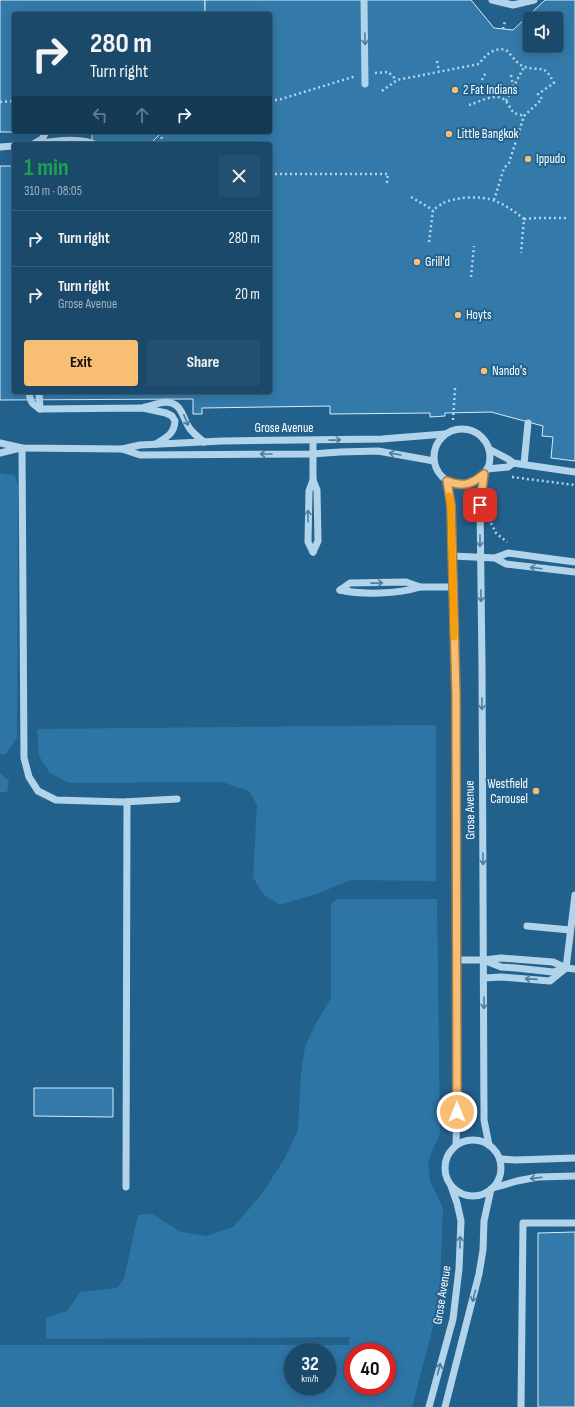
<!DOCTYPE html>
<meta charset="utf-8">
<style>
body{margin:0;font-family:"Sofia Sans Condensed",sans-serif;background:#235070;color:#f1f3f6;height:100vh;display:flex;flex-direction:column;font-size:15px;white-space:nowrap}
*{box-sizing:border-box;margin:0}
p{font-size:13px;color:#9fb2c1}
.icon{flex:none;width:22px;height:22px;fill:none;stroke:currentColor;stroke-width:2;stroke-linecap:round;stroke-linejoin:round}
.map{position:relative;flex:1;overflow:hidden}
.sheet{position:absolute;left:12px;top:142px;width:260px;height:252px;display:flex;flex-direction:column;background:#1a496a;border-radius:4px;box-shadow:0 2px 10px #0003,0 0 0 1px #38617e}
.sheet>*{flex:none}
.banner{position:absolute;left:12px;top:12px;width:260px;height:122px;border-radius:4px;box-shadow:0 2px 10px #0003,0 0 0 1px #38617e;background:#1a496a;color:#f1f3f6;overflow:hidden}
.controls{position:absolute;left:523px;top:12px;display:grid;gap:8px}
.controls a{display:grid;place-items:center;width:40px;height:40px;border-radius:4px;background:#1a496a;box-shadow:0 2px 10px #0003,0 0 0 1px #38617e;font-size:20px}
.speed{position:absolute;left:284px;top:1343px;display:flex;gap:8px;font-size:20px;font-weight:700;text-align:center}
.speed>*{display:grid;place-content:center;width:52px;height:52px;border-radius:50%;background:#1a496a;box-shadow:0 2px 10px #0003,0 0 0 1px #38617e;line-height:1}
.speed small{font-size:10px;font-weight:400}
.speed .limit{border:6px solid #d22;background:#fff;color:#111}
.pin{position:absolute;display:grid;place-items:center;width:34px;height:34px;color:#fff;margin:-17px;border-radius:8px;box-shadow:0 2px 6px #0006}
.me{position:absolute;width:44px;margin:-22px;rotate:0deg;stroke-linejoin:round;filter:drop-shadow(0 0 3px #0008)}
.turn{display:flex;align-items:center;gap:14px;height:84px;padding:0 12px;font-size:18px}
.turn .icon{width:52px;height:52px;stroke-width:2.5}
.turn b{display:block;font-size:28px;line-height:34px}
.lanes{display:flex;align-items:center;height:38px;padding:0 12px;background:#0003;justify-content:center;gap:20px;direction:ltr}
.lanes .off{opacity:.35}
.round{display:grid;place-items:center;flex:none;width:42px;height:42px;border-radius:4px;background:#235070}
.headline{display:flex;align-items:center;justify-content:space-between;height:68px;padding:0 12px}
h1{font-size:24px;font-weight:700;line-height:30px;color:#1e9e55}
.primary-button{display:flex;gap:8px;margin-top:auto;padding:8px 12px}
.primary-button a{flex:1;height:46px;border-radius:4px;background:#f7be74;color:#111;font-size:16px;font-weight:700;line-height:46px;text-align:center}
.primary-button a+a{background:#235070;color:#f1f3f6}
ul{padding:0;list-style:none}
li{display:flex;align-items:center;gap:12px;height:56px;padding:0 12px;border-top:1px solid #38617e}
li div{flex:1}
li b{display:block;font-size:15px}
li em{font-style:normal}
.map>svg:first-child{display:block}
.green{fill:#2d75a5;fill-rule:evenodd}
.building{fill:#337aaa;stroke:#d7ebf8;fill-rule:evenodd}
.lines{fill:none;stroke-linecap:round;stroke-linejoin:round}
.path{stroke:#b2d4eb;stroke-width:2.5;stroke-dasharray:2 3;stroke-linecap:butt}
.minor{stroke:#b2d4eb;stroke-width:7}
.oneway{stroke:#477ea4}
.route-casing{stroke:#a17c4b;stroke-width:10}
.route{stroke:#f7be74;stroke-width:7}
.slow{stroke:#f59e0b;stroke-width:7}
.poi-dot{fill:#f7be74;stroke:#23618d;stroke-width:1.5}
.labels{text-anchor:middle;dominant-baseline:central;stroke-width:4;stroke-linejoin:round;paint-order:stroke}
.poi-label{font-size:13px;fill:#fff;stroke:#23618d;text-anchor:start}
.street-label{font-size:13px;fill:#fff;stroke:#23618d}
</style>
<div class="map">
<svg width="575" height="1407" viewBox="0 0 575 1407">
<rect width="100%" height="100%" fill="#23618d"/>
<g class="green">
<polygon points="0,473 15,475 18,487 17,738 6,754 0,754"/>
<polygon points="436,725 436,881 351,880 319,893 280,905 264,895 253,877 257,805 249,791 222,782 69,783 50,773 39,756 37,729"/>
<polygon points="0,773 9,781 7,792 0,792"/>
<path d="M338 899H437L440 1134 432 1151 428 1164 430 1181 443 1208 440 1284 433 1327 412 1407H0V1345H349L350 1337 46 1339V1318L67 1311 80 1292 117 1288 124 1279 138 1215 152 1214 181 1232 207 1236 233 1227 261 1195 285 1158 298 1130 301 1073 305 1047 315 1025 331 998V904ZM293 1352H327V1386H293ZM353 1352H387V1386H353Z"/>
</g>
<g class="building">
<polygon points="0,0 205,0 205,14 14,14 14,132 0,132"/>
<path d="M205 0H471L494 28 513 30 545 0H575V461L551 458 553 437 542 436 543 426 491 412 445 413V416L430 417V413L330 414V406L202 408V414H193V399L0 400V166H14V392H270V144H150L162 132H270V14H205ZM530 19H556V45H530Z"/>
<polygon points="92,132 162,132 150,144 92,144"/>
<polygon points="34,1088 113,1088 113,1117 34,1116"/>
<polygon points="575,1232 575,1407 538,1407 538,1233"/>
</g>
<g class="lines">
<g class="path">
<polyline points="503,29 505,21"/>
<polyline points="437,61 439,71"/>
<polyline points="375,73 388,72 397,80"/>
<polyline points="511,75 513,86"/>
<polyline points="482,80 486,72"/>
<path d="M382 91 397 80 479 64C486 55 493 47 506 50 512 55 517 65 525 67 542 72 544 63 554 83L538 94 542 99 524 116 509 163 504 168 494 200"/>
<polyline points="270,100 278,100 356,76"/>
<polyline points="506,101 524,67"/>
<polyline points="0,102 14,101"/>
<path d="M469 105C480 102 495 92 505 100 508 103 511 110 514 113L524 116"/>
<polyline points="151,132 166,132"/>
<polyline points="161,132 162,141"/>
<polyline points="270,174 388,174 387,182 390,183"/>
<polyline points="411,197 433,210"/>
<polyline points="524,219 536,218 567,218"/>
<path d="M429 242 433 210C436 208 440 205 443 203 456 197 482 195 495 201 506 205 515 212 524 219L521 253"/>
<polyline points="471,277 474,246"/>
<polyline points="453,420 455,388"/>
<polyline points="512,477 575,485"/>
<polyline points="491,523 496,533 507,542"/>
</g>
<g class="minor">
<polyline points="364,0 365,84"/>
<polyline points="492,0 513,5 534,0"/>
<polyline points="35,143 42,139 46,132"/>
<path d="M34 144C53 141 74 138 92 143"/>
<polyline points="0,147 14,146"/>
<path d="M29 392C30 402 32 404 40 409L143 408 166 413 172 416 175 421C174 434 167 437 156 444"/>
<polyline points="39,392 40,409"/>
<path d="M145 407C151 406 160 402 166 402 183 403 182 418 190 429 194 434 199 438 204 442"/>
<circle cx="462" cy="457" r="28"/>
<polyline points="313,441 313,480 317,490 318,541 313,552"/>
<polyline points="0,443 22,448 122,449 140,445 222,441 382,439 445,434"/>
<polyline points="22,448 24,758 29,777 38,791 56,800 123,802 177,799"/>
<polyline points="122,449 140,455 312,454 340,452 378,451 434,461"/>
<polyline points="489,449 508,459 513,463 575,472"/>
<polyline points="0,453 20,448"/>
<polyline points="524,464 528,423"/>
<polyline points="487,469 508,467 513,463"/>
<polyline points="484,474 480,505 482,665 484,1120 489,1145"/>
<polyline points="313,480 309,491 308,542 313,552"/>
<polyline points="447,481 451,505 456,696 457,1103 456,1145"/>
<polyline points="452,556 495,558 508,553 575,562"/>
<polyline points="495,558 506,564 575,572"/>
<polyline points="340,590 350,583 406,582 420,587 453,587"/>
<path d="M340 590C362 595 398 594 420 587"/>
<polyline points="527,926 570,930"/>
<polyline points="457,960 484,960 501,958 553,962 566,968"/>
<polyline points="486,961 501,967 516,968 553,972 566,968 575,969"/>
<polyline points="484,978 501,977 550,981 566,968 575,895"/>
<circle cx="473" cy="1168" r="28"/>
<polyline points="500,1159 516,1160 575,1158"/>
<polyline points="126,1187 127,802"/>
<polyline points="493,1188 517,1181 538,1177 575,1176"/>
<polyline points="429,1407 453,1319 459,1269 461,1221 457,1203 451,1186"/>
<polyline points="445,1407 479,1274 483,1250 484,1221 491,1189"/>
<polyline points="521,1407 523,1223 575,1223"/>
</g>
</g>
<defs><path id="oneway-shaft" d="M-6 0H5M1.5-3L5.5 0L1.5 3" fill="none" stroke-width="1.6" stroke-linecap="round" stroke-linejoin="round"/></defs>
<g class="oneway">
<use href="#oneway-shaft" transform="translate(365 39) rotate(89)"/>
<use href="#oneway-shaft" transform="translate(186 420) rotate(67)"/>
<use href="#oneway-shaft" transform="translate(335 440) rotate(-1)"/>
<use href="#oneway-shaft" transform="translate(266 454) rotate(180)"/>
<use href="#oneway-shaft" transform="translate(395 454) rotate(-170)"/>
<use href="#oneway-shaft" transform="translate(308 516) rotate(-90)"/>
<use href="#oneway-shaft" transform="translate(480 541) rotate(90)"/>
<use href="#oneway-shaft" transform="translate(536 568) rotate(-173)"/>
<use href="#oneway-shaft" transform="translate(377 583) rotate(-1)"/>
<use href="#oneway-shaft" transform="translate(481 596) rotate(89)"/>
<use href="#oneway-shaft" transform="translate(482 704) rotate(90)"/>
<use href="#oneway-shaft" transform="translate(483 859) rotate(89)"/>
<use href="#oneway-shaft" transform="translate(531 979) rotate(-176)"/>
<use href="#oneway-shaft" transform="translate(484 1003) rotate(90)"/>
<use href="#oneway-shaft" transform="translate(536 1178) rotate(173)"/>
<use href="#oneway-shaft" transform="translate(460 1242) rotate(-89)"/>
<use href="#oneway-shaft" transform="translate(474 1296) rotate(104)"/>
<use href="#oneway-shaft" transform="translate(439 1369) rotate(-75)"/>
</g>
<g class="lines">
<g class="route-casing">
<path id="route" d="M457 1112 456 696 451 505 447 481C463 487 471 485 484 474L480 505"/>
</g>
<use href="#route" class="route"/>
<polyline class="slow" points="449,496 451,505 454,637"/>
</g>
<g class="poi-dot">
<circle cx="455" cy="90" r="4"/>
<circle cx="449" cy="134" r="4"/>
<circle cx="528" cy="159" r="4"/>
<circle cx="417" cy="262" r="4"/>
<circle cx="458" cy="315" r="4"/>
<circle cx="484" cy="371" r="4"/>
<circle cx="536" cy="791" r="4"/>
</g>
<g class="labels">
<g class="poi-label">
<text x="463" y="90">2 Fat Indians</text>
<text x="457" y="134">Little Bangkok</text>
<text x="536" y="159">Ippudo</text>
<text x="425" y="262">Grill'd</text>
<text x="466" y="315">Hoyts</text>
<text x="492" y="371">Nando's</text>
<text x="528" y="784" text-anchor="end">Westfield<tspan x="528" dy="15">Carousel</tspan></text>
</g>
<g class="street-label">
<text x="284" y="428">Grose Avenue</text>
<text transform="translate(470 810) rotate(-91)">Grose Avenue</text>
<text transform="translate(442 1295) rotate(-81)">Grose Avenue</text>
</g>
</g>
</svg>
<div class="controls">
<a><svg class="icon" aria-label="sound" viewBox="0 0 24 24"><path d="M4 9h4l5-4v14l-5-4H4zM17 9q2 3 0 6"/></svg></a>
</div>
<div class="speed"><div>32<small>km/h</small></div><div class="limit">40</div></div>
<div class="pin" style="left:480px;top:505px;background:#d93025"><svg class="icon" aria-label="arrive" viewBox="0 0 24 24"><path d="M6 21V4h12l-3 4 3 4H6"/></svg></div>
<svg class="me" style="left:457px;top:1112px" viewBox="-20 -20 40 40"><circle r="17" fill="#f7be74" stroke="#fff" stroke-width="3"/><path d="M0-11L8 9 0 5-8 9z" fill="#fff"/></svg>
<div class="banner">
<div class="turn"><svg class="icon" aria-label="right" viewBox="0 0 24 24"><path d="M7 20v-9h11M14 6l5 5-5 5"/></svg><div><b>280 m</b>Turn right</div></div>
<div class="lanes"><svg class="icon off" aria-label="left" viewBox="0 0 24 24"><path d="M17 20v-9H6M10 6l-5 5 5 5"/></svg><svg class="icon off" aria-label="ahead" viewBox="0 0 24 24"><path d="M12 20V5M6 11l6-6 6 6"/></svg><svg class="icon" aria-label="right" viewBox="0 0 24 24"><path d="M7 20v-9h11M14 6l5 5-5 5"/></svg></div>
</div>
<section class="sheet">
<div class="headline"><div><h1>1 min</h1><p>310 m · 08:05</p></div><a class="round"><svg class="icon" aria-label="close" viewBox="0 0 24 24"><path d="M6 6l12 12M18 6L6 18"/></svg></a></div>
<ul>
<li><svg class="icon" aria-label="right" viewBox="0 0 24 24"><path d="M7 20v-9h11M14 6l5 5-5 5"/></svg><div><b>Turn right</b></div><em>280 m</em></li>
<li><svg class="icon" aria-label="right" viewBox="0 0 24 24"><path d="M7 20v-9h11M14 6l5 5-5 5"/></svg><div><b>Turn right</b><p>Grose Avenue</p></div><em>20 m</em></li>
</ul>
<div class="primary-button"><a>Exit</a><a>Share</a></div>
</section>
</div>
